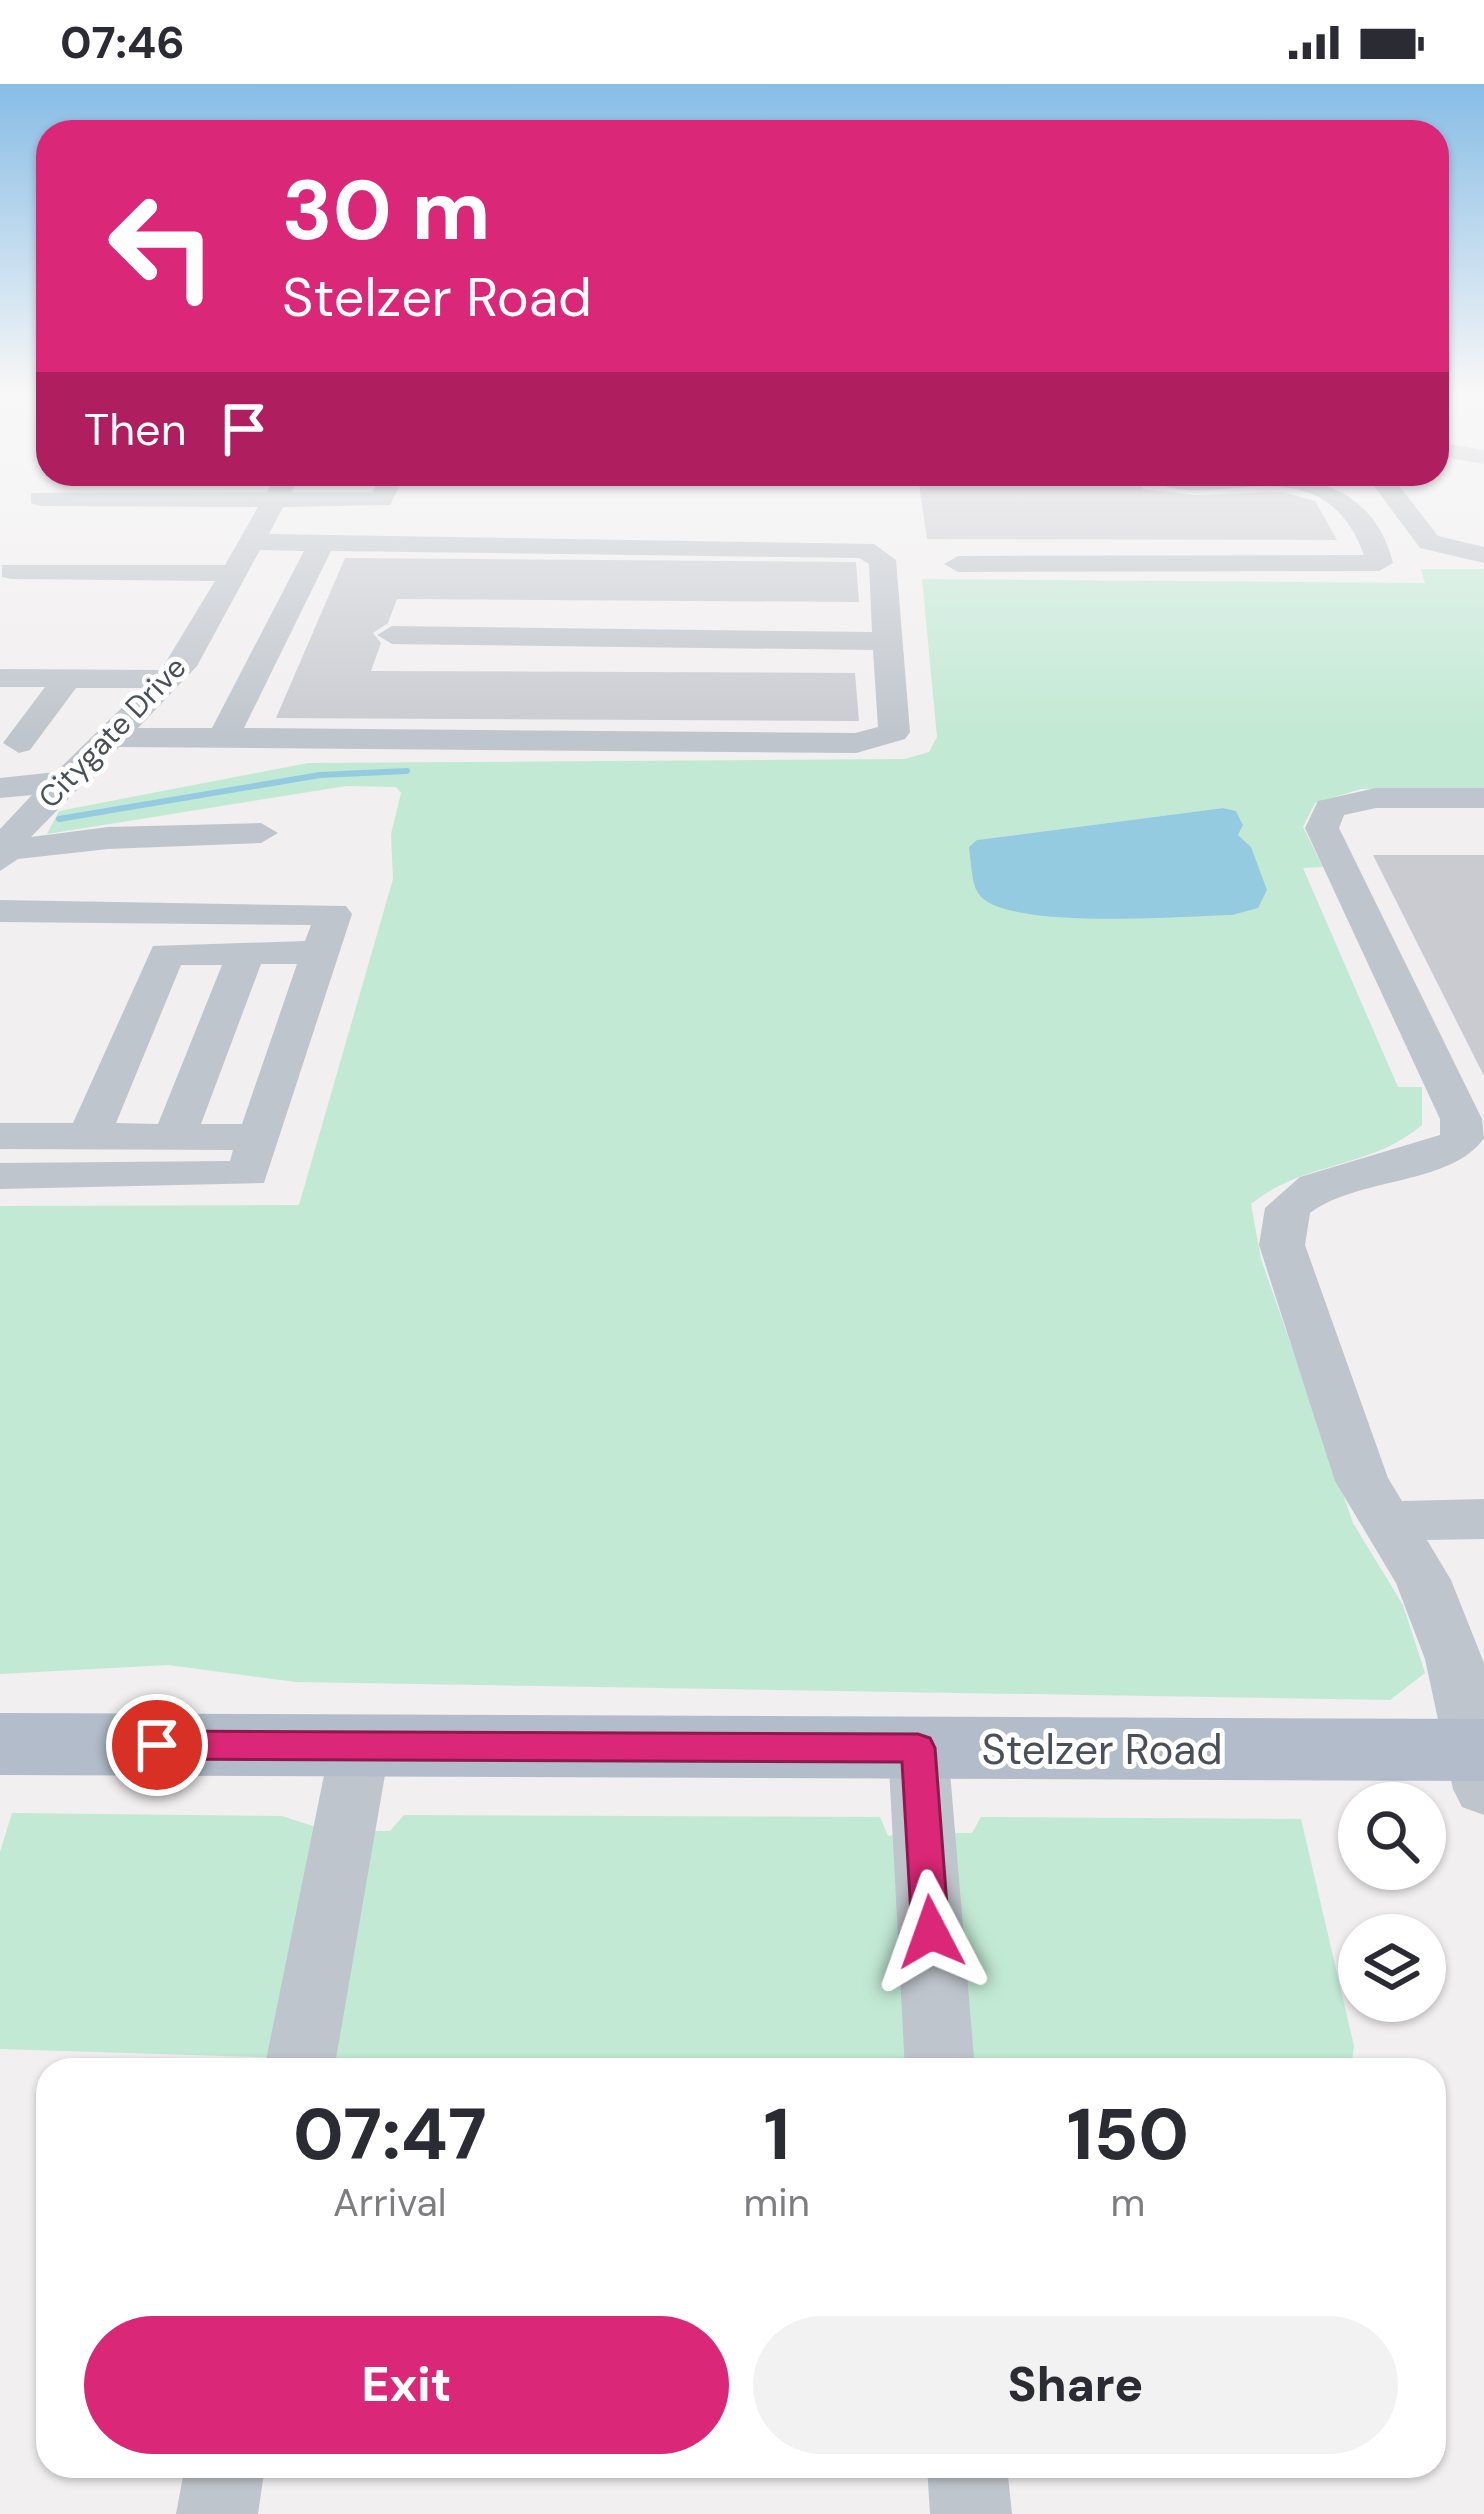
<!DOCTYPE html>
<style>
body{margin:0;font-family:"DM Sans",sans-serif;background:#f2f2f3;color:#2b2b33;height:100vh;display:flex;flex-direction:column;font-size:45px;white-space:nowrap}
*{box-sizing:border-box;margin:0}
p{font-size:39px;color:#7c7c81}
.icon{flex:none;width:66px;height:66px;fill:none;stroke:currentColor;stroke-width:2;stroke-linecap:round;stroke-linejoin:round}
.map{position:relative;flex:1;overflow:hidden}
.sheet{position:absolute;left:36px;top:1974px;width:1410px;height:420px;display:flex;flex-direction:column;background:#fff;border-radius:36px;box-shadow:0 3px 9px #0004}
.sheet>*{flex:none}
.banner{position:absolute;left:36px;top:36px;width:1413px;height:366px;border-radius:36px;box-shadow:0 3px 9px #0004;background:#db2777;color:#fff;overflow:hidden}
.buttons{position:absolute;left:1338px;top:1698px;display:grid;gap:24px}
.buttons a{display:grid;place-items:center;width:108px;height:108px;border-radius:50%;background:#fff;box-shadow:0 3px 9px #0004;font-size:60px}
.pin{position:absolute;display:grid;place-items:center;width:102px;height:102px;color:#fff;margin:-51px;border:6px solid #fff;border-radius:50%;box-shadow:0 3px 12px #0007}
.me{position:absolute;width:132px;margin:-66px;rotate:356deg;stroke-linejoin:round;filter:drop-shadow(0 0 9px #0008)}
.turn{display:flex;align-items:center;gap:42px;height:252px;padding:0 48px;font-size:54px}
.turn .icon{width:156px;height:156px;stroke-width:2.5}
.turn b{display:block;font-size:84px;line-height:102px}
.then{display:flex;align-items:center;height:114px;padding:0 48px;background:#0003;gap:24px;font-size:45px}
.eta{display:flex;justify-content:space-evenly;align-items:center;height:204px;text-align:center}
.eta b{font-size:72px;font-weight:800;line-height:84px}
.cta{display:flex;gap:24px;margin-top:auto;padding:24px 48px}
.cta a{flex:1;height:138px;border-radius:72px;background:#db2777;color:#fff;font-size:48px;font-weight:800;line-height:138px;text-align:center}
.cta a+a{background:#f2f2f3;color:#2b2b33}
.status{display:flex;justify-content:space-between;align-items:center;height:84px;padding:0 60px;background:#fff;direction:ltr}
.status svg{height:33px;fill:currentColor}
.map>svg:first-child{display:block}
.green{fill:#c2e9d4;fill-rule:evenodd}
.water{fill:#95cbe1}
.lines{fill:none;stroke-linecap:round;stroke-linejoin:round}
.stream{stroke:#95cbe1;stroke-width:6}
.building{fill:#c9cbd1}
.minor{fill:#bfc5cc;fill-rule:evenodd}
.major{fill:#b2bcca;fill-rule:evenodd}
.route{fill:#db2777;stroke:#8e194d;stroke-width:3}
.labels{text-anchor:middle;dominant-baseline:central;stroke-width:10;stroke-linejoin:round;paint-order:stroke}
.far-street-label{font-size:30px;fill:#49505a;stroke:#fff}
.near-street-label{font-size:42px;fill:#49505a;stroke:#fff}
</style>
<div class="status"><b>07:46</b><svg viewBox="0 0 49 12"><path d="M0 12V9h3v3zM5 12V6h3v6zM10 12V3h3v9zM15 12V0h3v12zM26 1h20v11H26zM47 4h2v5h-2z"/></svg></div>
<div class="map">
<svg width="1484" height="2430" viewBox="0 0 1484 2430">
<rect width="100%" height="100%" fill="#f1efef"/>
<g class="green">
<path d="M1421 485H1484V704L1361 705 1315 719 1303 743 1323 783 1303 784 1398 1003H1422V1041C1369 1086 1305 1076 1251 1120L1261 1175 1353 1439 1403 1521 1425 1589 1390 1616 296 1598 168 1581 0 1590V1122L299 1121 393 795 391 750 401 709 396 703 346 702 47 750 59 727 308 679 905 675 929 668 937 653 922 495 1425 499ZM1223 724 1236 727 1243 741 1238 751 977 756Z"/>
<polygon points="12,1729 282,1732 316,1743 288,1974 0,1965 0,1768"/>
<polygon points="404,1731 880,1733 888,1752 908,1748 924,1986 324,1986 373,1747 390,1747"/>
<polygon points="981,1733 1301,1735 1354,1962 1351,1986 967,1986 952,1749 972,1749"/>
</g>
<path class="water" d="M1223 724 1236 727 1243 741 1238 751 1251 763 1267 806 1258 824 1232 831C1186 832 1001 847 978 809 971 798 971 776 969 763L977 756Z"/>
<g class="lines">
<polyline class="stream" points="59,735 320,691 407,687"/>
</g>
<g class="building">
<polygon points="918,394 1135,394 1143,405 1194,411 1282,408 1315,417 1337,456 927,455"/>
<polygon points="345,474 856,478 859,518 397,515 388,539 373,549 381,559 371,587 855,589 859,637 276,634"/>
<polygon points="1373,771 1484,771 1484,992"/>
</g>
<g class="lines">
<g class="minor">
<polygon points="1437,358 1484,366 1484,380 1437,372"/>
<path d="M277 390H301L292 408H372L382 390H406L390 421 283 423 269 450 874 460 896 476 910 648 905 655 856 669 119 663 31 753 108 743 261 739 278 749 261 759 108 765 18 775 0 787V745L32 711 0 714V694L56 688 142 604H76L30 666 19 669 3 659 45 603H0V585L161 586 215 497 12 495 2 493V481H225L258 423 40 422 31 419V409L267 408ZM260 466 304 467 212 644H138L197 582ZM331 467 859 474 869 480 872 548 392 542 377 551 392 560 873 566 878 643 855 649 244 644Z"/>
<path d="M1143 390C1232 390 1365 365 1393 479L1379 487 958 488 944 480 958 472 1364 471C1319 347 1198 440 1143 390Z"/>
<polygon points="1365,390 1390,390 1438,452 1484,463 1484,479 1420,464"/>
<path d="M1376 704H1484V724H1376L1344 731 1339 744 1482 1035 1484 1054C1452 1101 1358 1093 1310 1129L1305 1161 1388 1394 1402 1417 1484 1415V1455L1427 1456 1451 1496 1484 1579V1731L1462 1723 1453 1705 1425 1575 1396 1499 1335 1397 1259 1161 1265 1124 1300 1093 1440 1051V1035L1305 744 1318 717Z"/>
<path d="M0 816 346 822 352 830 264 1099 0 1105V1079L230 1077 233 1066 0 1065V1039H73L153 862 305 857 311 841 0 838ZM261 880H297L242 1040H201ZM181 881H222L158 1040 116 1039Z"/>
<polygon points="360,1637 381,1645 390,1662 334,1986 264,1986 330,1662 339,1645"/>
<polygon points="918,1639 939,1647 948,1664 975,1986 905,1986 888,1664 897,1647"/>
<polygon points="185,2382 265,2382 258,2430 176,2430"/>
<polygon points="927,2382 1007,2382 1012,2430 930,2430"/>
</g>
<polygon class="major" points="0,1629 1484,1635 1484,1697 0,1691"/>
</g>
<linearGradient id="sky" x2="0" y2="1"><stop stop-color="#87bde5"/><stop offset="0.48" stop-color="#f9f8f8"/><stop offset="1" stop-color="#f9f8f8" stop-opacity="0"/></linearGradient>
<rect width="1484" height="651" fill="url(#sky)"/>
<polygon class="route" points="157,1647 918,1650 930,1654 935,1664 949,1848 944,1860 931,1864 917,1860 912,1848 902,1678 157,1675 145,1671 140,1661 145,1651"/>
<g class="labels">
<g class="far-street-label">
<text transform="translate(112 648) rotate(-46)">Citygate Drive</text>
</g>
<g class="near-street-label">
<text x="1102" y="1665">Stelzer Road</text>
</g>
</g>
</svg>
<div class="buttons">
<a><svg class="icon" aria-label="search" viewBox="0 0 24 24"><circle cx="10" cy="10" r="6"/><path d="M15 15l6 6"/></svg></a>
<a><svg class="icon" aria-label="layers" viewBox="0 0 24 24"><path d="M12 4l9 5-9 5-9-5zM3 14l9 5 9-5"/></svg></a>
</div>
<div class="pin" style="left:157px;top:1661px;background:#d93025"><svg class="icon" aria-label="arrive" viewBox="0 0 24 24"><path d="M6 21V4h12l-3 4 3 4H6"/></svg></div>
<svg class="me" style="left:931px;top:1848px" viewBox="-20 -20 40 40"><path d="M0-17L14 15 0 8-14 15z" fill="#db2777" stroke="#fff" stroke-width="4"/></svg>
<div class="banner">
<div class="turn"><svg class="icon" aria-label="left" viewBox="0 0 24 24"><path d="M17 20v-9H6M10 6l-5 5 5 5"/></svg><div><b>30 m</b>Stelzer Road</div></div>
<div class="then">Then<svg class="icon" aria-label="arrive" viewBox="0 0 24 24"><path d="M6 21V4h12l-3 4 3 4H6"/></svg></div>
</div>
<section class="sheet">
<div class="eta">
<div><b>07:47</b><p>Arrival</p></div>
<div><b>1</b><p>min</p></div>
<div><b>150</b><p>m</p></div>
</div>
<div class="cta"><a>Exit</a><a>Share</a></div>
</section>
</div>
